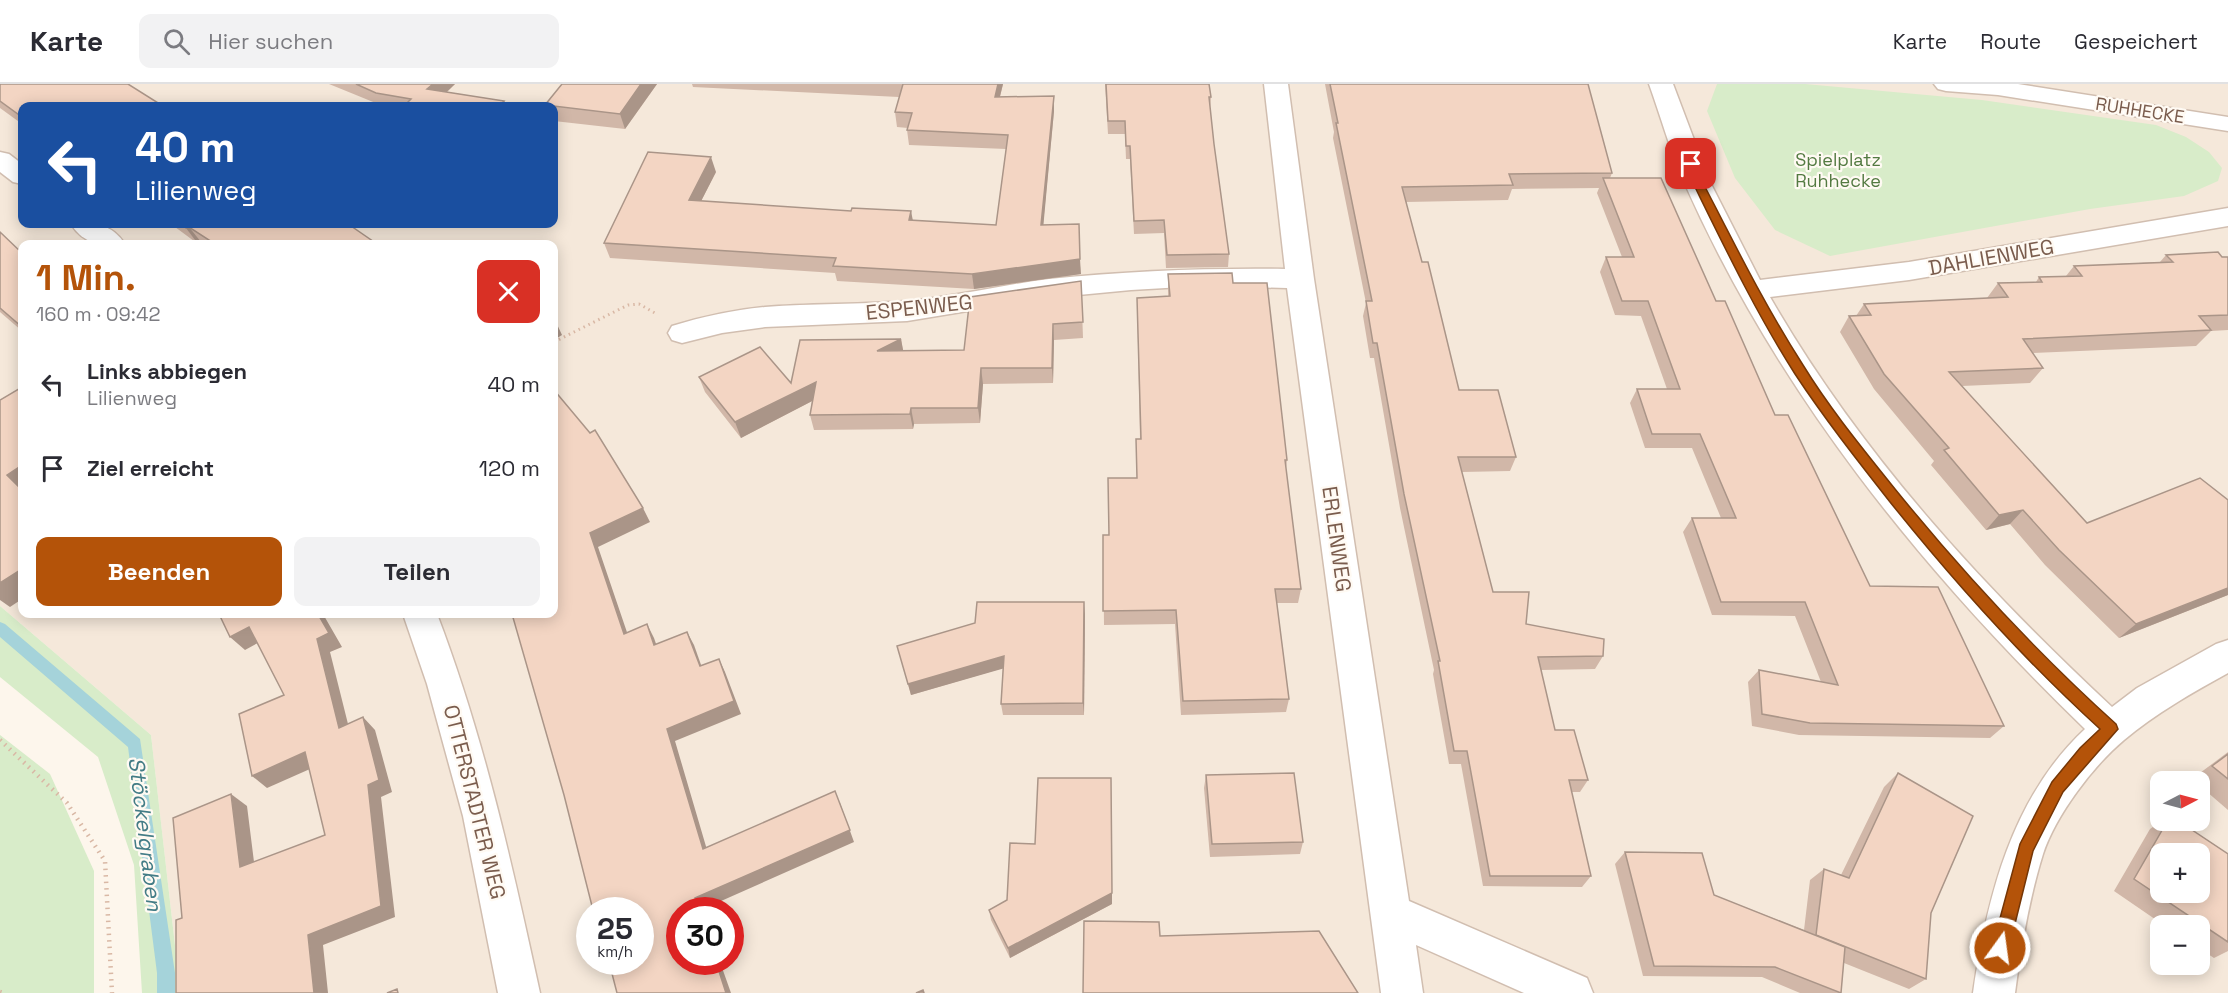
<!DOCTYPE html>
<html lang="de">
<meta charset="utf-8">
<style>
body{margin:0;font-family:"Space Grotesk",sans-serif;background:#f2f2f3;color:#2b2b33;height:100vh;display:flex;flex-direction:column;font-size:22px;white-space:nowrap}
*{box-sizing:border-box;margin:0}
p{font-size:20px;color:#7c7c81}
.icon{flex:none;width:33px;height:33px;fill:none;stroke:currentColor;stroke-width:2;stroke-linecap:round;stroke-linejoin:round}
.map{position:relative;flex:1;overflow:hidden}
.panel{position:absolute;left:18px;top:156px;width:540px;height:378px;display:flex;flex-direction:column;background:#fff;border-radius:12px;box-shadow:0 3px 15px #0003}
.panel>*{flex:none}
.hud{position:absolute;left:18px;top:18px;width:540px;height:126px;border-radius:12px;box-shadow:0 3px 15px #0003;background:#1a4fa0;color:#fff;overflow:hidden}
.needle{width:39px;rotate:84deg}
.buttons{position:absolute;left:2150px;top:687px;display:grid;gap:12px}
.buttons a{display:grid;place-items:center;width:60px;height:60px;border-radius:12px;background:#fff;box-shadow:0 3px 15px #0003;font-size:30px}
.speed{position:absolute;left:576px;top:813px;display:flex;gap:12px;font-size:30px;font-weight:700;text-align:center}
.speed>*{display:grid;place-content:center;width:78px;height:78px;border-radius:50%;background:#fff;box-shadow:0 3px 15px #0003;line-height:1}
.speed small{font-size:15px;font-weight:400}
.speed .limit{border:9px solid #d22;background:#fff;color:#111}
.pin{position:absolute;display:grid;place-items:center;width:51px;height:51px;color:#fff;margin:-26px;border-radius:12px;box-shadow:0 3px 9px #0006}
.me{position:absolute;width:66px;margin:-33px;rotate:14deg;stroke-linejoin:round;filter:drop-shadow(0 0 4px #0008)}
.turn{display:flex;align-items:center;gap:21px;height:126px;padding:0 18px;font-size:27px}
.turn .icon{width:78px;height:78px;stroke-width:2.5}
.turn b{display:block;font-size:42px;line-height:51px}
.round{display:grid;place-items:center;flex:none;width:63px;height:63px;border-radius:12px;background:#f2f2f3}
.summary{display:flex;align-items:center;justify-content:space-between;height:102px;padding:0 18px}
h1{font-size:36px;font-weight:800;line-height:45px;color:#b45309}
.action{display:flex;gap:12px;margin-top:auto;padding:12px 18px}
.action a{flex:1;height:69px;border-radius:12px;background:#b45309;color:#fff;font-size:24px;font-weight:800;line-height:69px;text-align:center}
.action a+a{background:#f2f2f3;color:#2b2b33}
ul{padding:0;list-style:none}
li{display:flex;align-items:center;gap:18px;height:84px;padding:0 18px}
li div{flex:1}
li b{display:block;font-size:22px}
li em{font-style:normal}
header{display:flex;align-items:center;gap:36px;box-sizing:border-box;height:84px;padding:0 30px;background:#fff;border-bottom:2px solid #e1e1e2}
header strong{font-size:28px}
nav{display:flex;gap:33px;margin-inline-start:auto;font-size:21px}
.search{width:420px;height:54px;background:#f2f2f3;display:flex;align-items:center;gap:15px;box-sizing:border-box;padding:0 21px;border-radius:12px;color:#7c7c81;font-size:22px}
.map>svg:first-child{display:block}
.residential{fill:#f5e8da;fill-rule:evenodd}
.green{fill:#d8ecc9}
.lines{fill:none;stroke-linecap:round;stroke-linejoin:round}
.stream{fill:#a5d3da;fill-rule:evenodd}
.minor-casing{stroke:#d1beb0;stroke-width:3}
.path-far1{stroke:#d9b8a5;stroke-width:3;stroke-dasharray:1.5 4;stroke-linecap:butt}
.path{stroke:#d9b8a5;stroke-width:4.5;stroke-dasharray:1.5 5;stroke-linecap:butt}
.minor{fill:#fff;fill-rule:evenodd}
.wall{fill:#d1b7a8}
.shaded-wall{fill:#aa9588}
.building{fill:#f3d5c3;stroke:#aa9588;stroke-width:1.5;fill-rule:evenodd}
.route{fill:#b45309;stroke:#753606;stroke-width:1.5}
.labels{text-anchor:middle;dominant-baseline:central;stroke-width:4.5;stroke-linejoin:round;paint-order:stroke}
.far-street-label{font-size:18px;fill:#7a5c4d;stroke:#fffaf3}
.far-park-label{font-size:18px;fill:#537a41;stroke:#fffaf3}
.street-label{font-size:21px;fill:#7a5c4d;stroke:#fffaf3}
.water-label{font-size:22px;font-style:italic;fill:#437c86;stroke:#fffaf3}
</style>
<header>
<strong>Karte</strong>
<div class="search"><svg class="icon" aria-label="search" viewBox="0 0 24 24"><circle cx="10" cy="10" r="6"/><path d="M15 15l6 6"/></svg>Hier suchen</div>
<nav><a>Karte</a><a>Route</a><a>Gespeichert</a></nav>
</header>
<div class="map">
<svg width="2228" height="909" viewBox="0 0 2228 909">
<rect width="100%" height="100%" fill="#fdf6ec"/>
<path class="residential" d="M0 0H2228V909H177L176 870 151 651 0 522ZM22 22H554V140H22ZM22 160H554V530H22ZM2160 698H2199V736H2160ZM2160 770H2199V808H2160ZM590 826H640V878H590ZM680 826H730V878H680ZM2160 842H2199V880H2160Z"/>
<g class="green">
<polygon points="1717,0 1805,0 1982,16 2156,41 2186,53 2209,68 2222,84 2218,97 2184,112 2090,125 1830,172 1775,146 1735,94 1707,27"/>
<polygon points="0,522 151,651 176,870 177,909 142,909 134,781 98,673 0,593"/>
<polygon points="0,651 50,690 94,787 94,909 0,909"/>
</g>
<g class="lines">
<polygon class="stream" points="0,538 5,540 140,655 175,889 175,909 157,909 157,889 128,663 0,553"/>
<g class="minor-casing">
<g id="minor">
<path d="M1264 0H1288L1314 195 1409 817 1587 894 1593 909H1524L1416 861 1423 909H1381L1287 204 1200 202 1131 206 1047 214 907 237 765 243 722 249 682 259 672 256 668 249 672 242C702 233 733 226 765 223 812 219 859 221 906 217 954 213 1001 201 1049 195 1128 187 1206 184 1285 185Z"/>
<path d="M1649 0H1673L1710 98 1760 196 1909 178 2228 124V142L1909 196 1770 213C1859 368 1981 501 2112 623L2137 604 2216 560 2228 556V589C2192 609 2156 629 2124 656 2093 682 2056 731 2043 770 2029 815 2021 863 2015 909H1973C1987 813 2012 713 2085 645 1921 486 1777 308 1684 98 1670 67 1661 33 1649 0Z"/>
<polygon points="1934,0 2018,0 2228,33 2228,47 1998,11 1946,7 1938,5"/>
<polygon points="0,68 9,70 22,80 22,100 13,98 0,88"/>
<path d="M71 140C93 138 111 139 125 160 102 162 84 161 71 140Z"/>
<path d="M403 530H437C484 653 512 780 540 909H498L463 732 427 600Z"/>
</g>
</g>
<polyline class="path-far1" points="554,258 628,221 639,220 655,229"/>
<g class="path">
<polyline points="0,656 67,719 105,777 112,909"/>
<polyline points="0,908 3,909"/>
</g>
<use href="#minor" class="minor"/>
</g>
<g class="wall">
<polygon points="0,0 22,22 22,40 0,24"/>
<polygon points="329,0 455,0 447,8 504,17 507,22 383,22"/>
<polygon points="562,0 657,0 625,45 554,37 554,22 546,22 545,21"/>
<polygon points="692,0 1003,0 1000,13 1054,12 1054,27 1043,141 1081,190 974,205 837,197 835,189 610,174 604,159 716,88 701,117 913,137 996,141 1006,65 909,61 907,46 908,44 897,43 895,28 899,13 693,3"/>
<polygon points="1105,0 1209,0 1211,13 1210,24 1214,60 1229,170 1228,183 1166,184 1164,149 1134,150 1130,75 1126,75 1125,50 1108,50"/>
<polygon points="1325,0 1588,0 1612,89 1610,94 1716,217 1775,331 1870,502 2004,642 1990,654 1799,651 1752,642 1748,598 1759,586 1821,598 1795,532 1712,531 1683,448 1692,434 1721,434 1692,364 1645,364 1630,319 1637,305 1667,305 1641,232 1615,231 1600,188 1606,173 1622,173 1597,109 1599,104 1512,105 1508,116 1406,118 1422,178 1459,306 1516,373 1510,387 1462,388 1493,508 1526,540 1603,572 1595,585 1541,586 1555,646 1588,696 1580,708 1571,708 1591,792 1582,803 1483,802 1461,680 1449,680 1433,590 1434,586 1400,424 1374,274 1370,274 1363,232 1366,219 1333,54 1334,48"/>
<polygon points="171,140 288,140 292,142 377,160 204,160 201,158 198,160"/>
<polygon points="0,148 22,169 22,247 0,228"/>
<polygon points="2166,171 2228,173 2228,246 2211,247 2196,262 2033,269 2043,284 2030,299 1962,302 2087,439 2228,416 2228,511 2119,554 2045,481 2010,440 1986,446 1931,381 1934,377 1874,305 1840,248 1849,232 1856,232 1864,220 1987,214 1998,199 2036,198 2039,193 2066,192 2074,182 2160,178"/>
<polygon points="1168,190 1233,199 1287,376 1286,384 1301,505 1298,519 1277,519 1289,615 1286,628 1181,631 1175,540 1104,541 1103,451 1109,451 1137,394 1136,355 1140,355 1137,214 1168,212"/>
<polygon points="1081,197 1083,254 1054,256 1053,299 983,300 980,339 914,340 913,345 814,346 810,331 812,317 741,354 705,308 699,293 791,299 901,255 903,267 964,266"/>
<polygon points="1085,530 1084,631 1003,631 1001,620 1003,584 911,611 897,562"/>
<polygon points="2228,668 2228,726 2199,701 2199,698 2195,698 2192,695"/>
<polygon points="1898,689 1931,829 1926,895 1909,905 1844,879 1841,909 1800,909 1762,893 1643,892 1615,780 1625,768 1714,811 1804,846 1810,796 1824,785 1841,791 1884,703"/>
<polygon points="1206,691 1303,758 1300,770 1210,773 1204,704"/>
<polygon points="2163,736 2177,736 2228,770 2228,867 2214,874 2199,864 2199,842 2165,842 2114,807 2150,745"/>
<polygon points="1035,760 1112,820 1010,874 991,836 989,826 1007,816"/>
</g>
<g class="shaded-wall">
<polygon points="433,0 455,0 434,20 427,5"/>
<polygon points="641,0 657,0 625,45 620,30"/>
<polygon points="998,0 1003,0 996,28 995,13"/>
<polygon points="1054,12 1054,27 1042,156 1041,141"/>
<polygon points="504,17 507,22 499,22"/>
<polygon points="711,73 716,88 694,131 689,116"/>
<polygon points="911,127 914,142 909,136"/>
<polygon points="189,143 201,158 198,160 186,144"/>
<polygon points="1080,175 1081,190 974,205 972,190"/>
<polygon points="555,236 562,251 554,256 554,237"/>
<polygon points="1053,240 1054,256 1053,299 1052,284"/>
<polygon points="901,255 904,271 877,267"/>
<polygon points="981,284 983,300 980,339 978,324"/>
<polygon points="816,298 820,313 741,354 735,338"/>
<polygon points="911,324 914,340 913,345 910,330"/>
<polygon points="22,381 22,406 7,391"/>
<polygon points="643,424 650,438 598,463 632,563 624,550 590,449"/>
<polygon points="2023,426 2010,440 1986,446 1999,431"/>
<polygon points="22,485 22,515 10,523 0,516 0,499"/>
<polygon points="2228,504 2228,511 2119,554 2136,540"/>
<polygon points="1084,518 1085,530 1084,631 1083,619"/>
<polygon points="318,530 323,530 342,563 330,568 352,656 339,644 317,555"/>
<polygon points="647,540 654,554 661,574 654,561"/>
<polygon points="249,543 263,556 245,566 230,553"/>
<polygon points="687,548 694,561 706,595 700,582"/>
<polygon points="1004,572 1005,584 911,611 908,600"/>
<polygon points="719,575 725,588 741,630 675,657 710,776 703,765 667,645"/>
<polygon points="363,633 375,646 392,708 381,713 395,833 323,861 328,909 314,909 308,851 368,701"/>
<polygon points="305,668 319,681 267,704 252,692"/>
<polygon points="231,710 247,722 256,794 240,783"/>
<polygon points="840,719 854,758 703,825 704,826 699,826 695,814"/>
<polygon points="1112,809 1112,820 1010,874 1008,864"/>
<polygon points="716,878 720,878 731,909 726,909"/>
</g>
<g class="building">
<polygon points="0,0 128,0 163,22 22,22 22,33 0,17"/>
<polygon points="356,0 433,0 427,5 504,17 499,22 404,22 411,15 376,9"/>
<polygon points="562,0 641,0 620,30 545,21"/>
<polygon points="903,0 998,0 995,13 1054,12 1041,141 1079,140 1080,175 972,190 833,182 836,174 604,159 648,68 711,73 689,116 851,127 852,124 911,127 909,136 996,141 1008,51 907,46 912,29 895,28"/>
<polygon points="1106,0 1209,0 1211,13 1209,13 1214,60 1229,170 1167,171 1164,136 1134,137 1130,62 1126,62 1125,37 1108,37"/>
<polygon points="1330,0 1588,0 1612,89 1509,90 1513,101 1402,103 1422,178 1428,178 1459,306 1498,306 1516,373 1458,373 1493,508 1529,508 1526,540 1604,555 1603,572 1538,573 1555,646 1574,646 1588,696 1569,696 1591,792 1490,792 1467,667 1454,667 1438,577 1440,577 1404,410 1377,259 1373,259 1366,217 1372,217 1336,39 1338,39"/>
<polygon points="1603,94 1661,94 1716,217 1725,217 1775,331 1788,331 1870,502 1938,503 2004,642 1810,639 1762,630 1759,586 1838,601 1805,518 1721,518 1692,434 1736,434 1700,350 1652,350 1637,305 1680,305 1648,217 1622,217 1606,173 1634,173"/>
<polygon points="180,140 288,140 292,142 296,140 348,140 377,160 215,160 189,143 186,144"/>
<polygon points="0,148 22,169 22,243 0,224"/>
<polygon points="2218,168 2222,173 2228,173 2228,231 2199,232 2211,246 2023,255 2043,284 1949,288 2087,439 2200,394 2228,416 2228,504 2136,540 2059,466 2023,426 1999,431 1944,366 1949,364 1884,290 1849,232 1871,231 1864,220 2008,213 1998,199 2042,198 2039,193 2082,192 2074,182 2173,178 2166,171"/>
<polygon points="1232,189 1233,199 1267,199 1287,376 1285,376 1301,505 1275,505 1289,615 1183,617 1176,526 1103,527 1103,451 1109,451 1108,394 1137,394 1136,355 1141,355 1137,214 1170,212 1168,190"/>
<polygon points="1081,197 1083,238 1053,240 1052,284 981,284 978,324 911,324 910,330 810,331 816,298 735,338 699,293 760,263 791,299 800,256 901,255 877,267 964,266 970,213"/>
<polygon points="22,303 22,381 7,391 22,406 22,485 0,499 0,316"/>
<polygon points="554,306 590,349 595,346 643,424 590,449 624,550 647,540 654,561 687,548 700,582 719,575 734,617 667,645 703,765 835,707 850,746 695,814 699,826 680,826 680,878 716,878 726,909 617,909 609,878 640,878 640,826 593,826 564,711 512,530 554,530"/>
<polygon points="977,518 1084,518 1083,619 1001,620 1004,572 908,600 897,562 975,539"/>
<polygon points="219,530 318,530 329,549 317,555 339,644 363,633 379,696 368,701 381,822 308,851 314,909 176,909 176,836 182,834 173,734 231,710 240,783 325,751 305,668 252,692 239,630 284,611 249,543 230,553"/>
<polygon points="2228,670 2228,695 2212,682"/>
<polygon points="1294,689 1303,758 1212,760 1206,691"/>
<polygon points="1898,689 1973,732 1931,829 1926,895 1816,851 1824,785 1849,794"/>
<polygon points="1038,694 1111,694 1112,809 1008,864 989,826 1007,816 1010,759 1035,760"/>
<path d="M2168 736H2177L2228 770V858L2134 795ZM2160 770H2199V808H2160Z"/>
<polygon points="1625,768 1702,769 1714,811 1845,863 1841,909 1775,883 1654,882"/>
<polygon points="1084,837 1159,838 1160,852 1319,847 1358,909 1083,909"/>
<polygon points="397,905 398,909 387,909"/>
<polygon points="923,906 924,909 916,909"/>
</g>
<path class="route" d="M1691 77 1696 80 1702 97C1734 159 1765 222 1803 281 1830 325 1863 365 1895 405 1964 490 2034 566 2116 640L2118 645 2063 708 2033 767 2009 864 2006 870 2000 873 1994 870 1992 864 2020 760 2052 698 2080 664 2100 645C2023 575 1955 499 1890 418 1857 376 1824 334 1795 290 1756 229 1724 162 1692 97L1686 80Z"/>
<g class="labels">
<g class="far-street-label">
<text transform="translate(2140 26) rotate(9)">RUHHECKE</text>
</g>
<g class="far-park-label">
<text x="1838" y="75">Spielplatz<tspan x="1838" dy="21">Ruhhecke</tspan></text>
</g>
<g class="street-label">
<text transform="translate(1991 173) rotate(-10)">DAHLIENWEG</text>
<text transform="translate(919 223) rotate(-6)">ESPENWEG</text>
<text transform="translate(1337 455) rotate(82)">ERLENWEG</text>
<text transform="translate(475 718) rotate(76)">OTTERSTADTER WEG</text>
</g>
<g class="water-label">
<text transform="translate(146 750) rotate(83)">Stöckelgraben</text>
</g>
</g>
</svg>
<div class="buttons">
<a><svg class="needle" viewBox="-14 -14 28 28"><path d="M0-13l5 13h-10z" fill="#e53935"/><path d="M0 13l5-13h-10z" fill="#7c7c81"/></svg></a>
<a>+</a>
<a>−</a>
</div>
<div class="speed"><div>25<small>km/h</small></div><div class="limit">30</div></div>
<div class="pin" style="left:1691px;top:80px;background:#d93025"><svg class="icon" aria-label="arrive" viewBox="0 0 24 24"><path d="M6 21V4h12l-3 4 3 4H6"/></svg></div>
<svg class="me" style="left:2000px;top:864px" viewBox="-20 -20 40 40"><circle r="17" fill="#b45309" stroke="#fff" stroke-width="3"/><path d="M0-11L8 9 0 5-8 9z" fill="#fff"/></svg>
<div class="hud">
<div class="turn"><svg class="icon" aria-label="left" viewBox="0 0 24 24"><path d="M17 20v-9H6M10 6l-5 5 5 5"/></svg><div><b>40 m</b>Lilienweg</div></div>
</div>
<section class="panel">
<div class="summary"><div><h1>1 Min.</h1><p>160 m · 09:42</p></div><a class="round" style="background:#d93025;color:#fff"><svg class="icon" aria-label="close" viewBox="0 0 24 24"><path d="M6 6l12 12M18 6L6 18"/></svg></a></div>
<ul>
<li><svg class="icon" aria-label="left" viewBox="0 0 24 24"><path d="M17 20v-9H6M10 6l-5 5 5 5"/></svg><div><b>Links abbiegen</b><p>Lilienweg</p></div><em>40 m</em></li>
<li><svg class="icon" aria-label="arrive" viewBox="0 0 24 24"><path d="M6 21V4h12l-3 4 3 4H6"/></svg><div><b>Ziel erreicht</b></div><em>120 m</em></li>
</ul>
<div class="action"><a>Beenden</a><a>Teilen</a></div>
</section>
</div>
